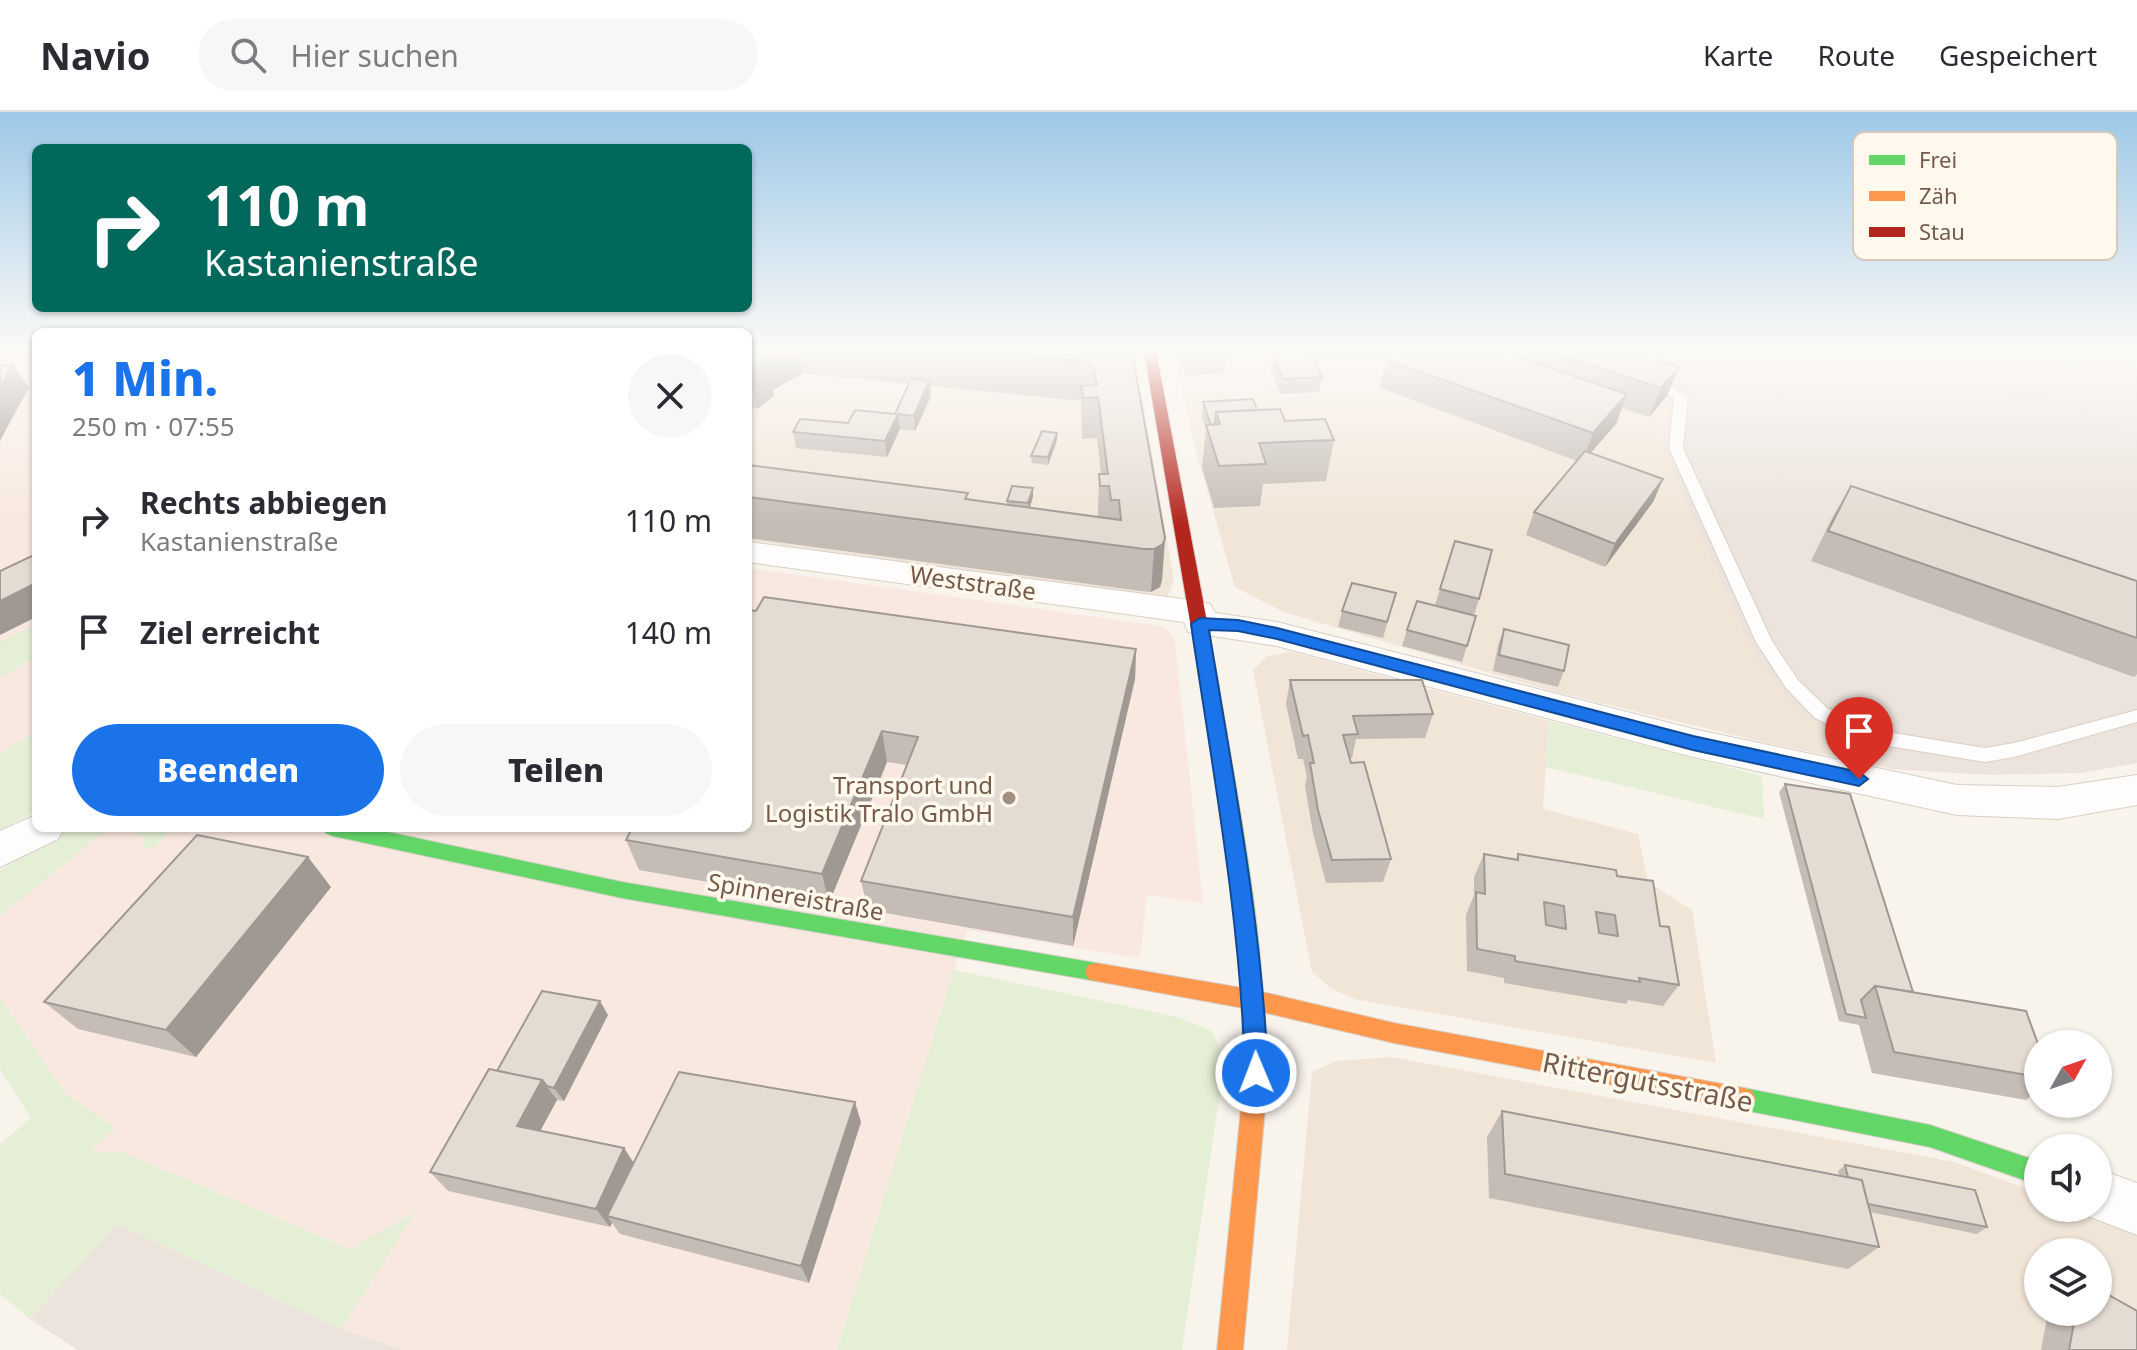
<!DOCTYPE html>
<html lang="de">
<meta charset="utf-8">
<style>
body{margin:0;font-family:"Noto Sans",sans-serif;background:#f7f7f7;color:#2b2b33;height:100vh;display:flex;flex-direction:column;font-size:30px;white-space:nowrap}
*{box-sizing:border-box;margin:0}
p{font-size:26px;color:#7c7c81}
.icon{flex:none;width:44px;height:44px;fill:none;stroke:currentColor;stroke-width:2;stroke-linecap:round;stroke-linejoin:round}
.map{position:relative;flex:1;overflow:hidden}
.side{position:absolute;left:32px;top:216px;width:720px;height:504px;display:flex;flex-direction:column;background:#fff;border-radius:12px;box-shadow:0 2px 6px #0004}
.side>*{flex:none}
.banner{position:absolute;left:32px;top:32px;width:720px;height:168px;border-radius:12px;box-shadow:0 2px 6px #0004;background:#00695c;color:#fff;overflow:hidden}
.needle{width:52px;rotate:50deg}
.fabs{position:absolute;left:2024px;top:918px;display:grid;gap:16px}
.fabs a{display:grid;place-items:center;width:88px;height:88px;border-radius:50%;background:#fff;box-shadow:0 2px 6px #0004;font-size:40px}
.pin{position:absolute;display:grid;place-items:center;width:68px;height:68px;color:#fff;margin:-82px -34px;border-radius:50% 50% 50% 0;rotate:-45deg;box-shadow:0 0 8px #0007}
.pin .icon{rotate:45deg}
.me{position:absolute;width:88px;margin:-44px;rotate:359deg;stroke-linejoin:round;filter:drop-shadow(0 0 6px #0008)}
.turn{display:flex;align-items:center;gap:28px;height:168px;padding:0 40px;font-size:36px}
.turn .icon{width:104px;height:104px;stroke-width:2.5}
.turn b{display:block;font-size:56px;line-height:68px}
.round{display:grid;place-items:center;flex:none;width:84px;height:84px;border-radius:42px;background:#f7f7f7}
.overview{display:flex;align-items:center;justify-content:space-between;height:136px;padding:0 40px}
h1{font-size:48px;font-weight:800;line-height:60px;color:#1a73e8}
.cta{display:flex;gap:16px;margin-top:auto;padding:16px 40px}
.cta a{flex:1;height:92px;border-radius:48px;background:#1a73e8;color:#fff;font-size:32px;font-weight:800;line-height:92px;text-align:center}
.cta a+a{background:#f7f7f7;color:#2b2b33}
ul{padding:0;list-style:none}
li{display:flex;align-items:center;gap:24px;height:112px;padding:0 40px}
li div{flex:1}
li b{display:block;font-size:30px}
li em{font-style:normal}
header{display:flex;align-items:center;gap:48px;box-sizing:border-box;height:112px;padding:0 40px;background:#fff;border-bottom:2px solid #e1e1e2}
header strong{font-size:38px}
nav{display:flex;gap:44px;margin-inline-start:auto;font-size:28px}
.search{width:560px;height:72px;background:#f7f7f7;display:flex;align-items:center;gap:20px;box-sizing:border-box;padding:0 28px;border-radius:44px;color:#7c7c81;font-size:30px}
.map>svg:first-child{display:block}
.residential{fill:#f1e5d8;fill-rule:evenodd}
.commercial{fill:#f8e8df}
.industrial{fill:#ebe3dc}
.green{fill:#e4efd6}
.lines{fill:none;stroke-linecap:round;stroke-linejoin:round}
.lane-casing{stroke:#d7d0c9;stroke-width:2}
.street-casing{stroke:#d7d0c9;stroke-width:2}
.fast-casing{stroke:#d7cfc8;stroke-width:2}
.slow-casing{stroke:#d7cfc8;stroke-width:2}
.jam-casing{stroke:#d7cfc8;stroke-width:2}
.lane{fill:#fefdfc;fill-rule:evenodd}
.street{fill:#fefdfc;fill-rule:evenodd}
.fast{fill:#63d668;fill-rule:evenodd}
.slow{fill:#ff974d;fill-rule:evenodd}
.jam{fill:#b3261e;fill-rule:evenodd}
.rail{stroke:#e5e3e5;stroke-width:5;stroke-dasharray:10 6;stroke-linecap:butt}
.wall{fill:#c4bcb5}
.shaded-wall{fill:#a09993}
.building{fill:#e4dbd2;stroke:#a09993;stroke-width:2;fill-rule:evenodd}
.route{fill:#1a73e8;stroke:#114b97;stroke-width:2}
.poi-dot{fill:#a49082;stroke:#fff8ec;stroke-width:3}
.labels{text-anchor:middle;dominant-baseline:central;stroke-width:7;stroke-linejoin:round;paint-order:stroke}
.street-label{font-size:24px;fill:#765a4a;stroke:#fff8ec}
.poi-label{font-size:24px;fill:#765a4a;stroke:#fff8ec;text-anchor:end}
.near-street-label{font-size:28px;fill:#765a4a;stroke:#fff8ec}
.key{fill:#fff8ec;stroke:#d6c9bb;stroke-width:2}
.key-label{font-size:22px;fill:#765a4a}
</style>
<header>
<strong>Navio</strong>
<div class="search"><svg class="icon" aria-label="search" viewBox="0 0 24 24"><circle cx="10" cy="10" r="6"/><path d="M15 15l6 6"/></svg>Hier suchen</div>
<nav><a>Karte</a><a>Route</a><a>Gespeichert</a></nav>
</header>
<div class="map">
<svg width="2137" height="1238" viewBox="0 0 2137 1238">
<rect width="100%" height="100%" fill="#f8f3eb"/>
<g class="residential">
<polygon points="782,239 1131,270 1141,276 1174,468 1166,488 748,428 748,262"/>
<polygon points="1173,239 1575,239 1665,281 1671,288 1662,334 1854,630 1892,657 1767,631 1551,579 1284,500 1235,475 1197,343"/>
<polygon points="1292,540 1549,609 1543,697 1638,722 1648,770 1692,798 1716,951 1354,887 1331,876 1312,860 1253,558 1267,544"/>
<path d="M1392 945 1954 1050 2038 1081V1096H2076L2137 1121V1238H1287L1312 960 1336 949ZM2038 1140H2098V1200H2038Z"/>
</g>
<g class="commercial">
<polygon points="0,239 36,239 36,513 0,530"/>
<polygon points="748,456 1159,514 1167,517 1175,529 1203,791 1147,783 1140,846 967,818 837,1238 403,1238 341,1217 415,1101 351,1137 122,1040 88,1039 115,1015 66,982 0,886 0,804 104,720 130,718 145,725 142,736 155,736 171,716 748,716"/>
<polygon points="36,545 36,699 0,719 0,566"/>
</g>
<g class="industrial">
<polygon points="1575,239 2083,239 2137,254 2137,651 2081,661 1987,663 1892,657 1854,630 1803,604 1762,552 1744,520 1662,334 1671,288 1665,281"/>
<polygon points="117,1112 341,1217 403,1238 78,1238 30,1207"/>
</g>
<g class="green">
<polygon points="36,513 36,545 0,566 0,530"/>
<polygon points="1549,609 1762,664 1764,707 1546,655"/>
<polygon points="36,620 36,699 0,719 0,641"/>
<polygon points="70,716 171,716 155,736 142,737 145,725 130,718 104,720 0,804 0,758"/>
<polygon points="954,858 1173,904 1211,918 1225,946 1182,1238 837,1238"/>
<polygon points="0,886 66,982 116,1016 89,1039 122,1040 350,1137 416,1100 341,1217 117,1112 30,1207 0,1182 0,1032 31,1006 0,957"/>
</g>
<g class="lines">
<g class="lane-casing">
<polygon id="lane" points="1648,262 1688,284 1683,336 1772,529 1798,568 1827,596 1869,617 1985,636 2014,631 2137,598 2137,610 2014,645 1985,650 1865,630 1815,606 1786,576 1756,530 1669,336 1674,286 1643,269 1643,263"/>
</g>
<g class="street-casing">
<g id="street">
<polygon points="748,430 1198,489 1210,492 1215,501 1277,510 1693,617 1957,673 2058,675 2137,663 2137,693 2058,707 1957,703 1693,645 1277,534 1188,520 1184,510 748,450"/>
<polygon points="36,703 36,716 64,716 58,727 0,755 0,719"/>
<polygon points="2098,1057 2137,1071 2137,1123 2080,1101 2077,1096 2098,1096"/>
</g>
</g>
<g class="fast-casing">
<g id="fast">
<path d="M1208 557 1217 563C1241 707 1271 850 1265 997L1261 1005 1253 1008 1245 1005 1241 997C1250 850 1222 708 1199 563Z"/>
<polygon points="323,716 369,716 622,770 1096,851 1104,853 1107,860 1104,867 1096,869 622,786 333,724 326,721"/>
<polygon points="1744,976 1930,1013 2038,1049 2038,1073 1930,1035 1744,998 1736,995 1732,987 1736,979"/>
</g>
</g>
<g class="slow-casing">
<g id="slow">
<polygon points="1096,851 1254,878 1394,911 1744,976 1752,979 1756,987 1752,995 1744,998 1394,931 1254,898 1096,869 1088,867 1085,860 1088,853"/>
<polygon points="1253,986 1261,989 1265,997 1243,1238 1217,1238 1241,997 1245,989"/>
</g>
</g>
<g class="jam-casing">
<polygon id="jam" points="1144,239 1156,239 1217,563 1208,569 1199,563"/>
</g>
<use href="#lane" class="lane"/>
<use href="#street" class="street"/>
<use href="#fast" class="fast"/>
<use href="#slow" class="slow"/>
<use href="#jam" class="jam"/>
<g class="rail">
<polyline points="1837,239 1874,249"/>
<polyline points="1864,239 2137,314"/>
<polyline points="2029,239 2137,275"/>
</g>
</g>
<g class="wall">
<polygon points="748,239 1131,239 1165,426 1162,468 1160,475 1151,480 1141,479 748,426 748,353 1007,392 1007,389 1033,376 1033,384 1030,396 1098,405 1099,362 1101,362 1097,326 1082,327 1081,289 930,274 931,284 915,319 900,317 887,345 796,336 793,320 895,302 909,272 803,261 773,278 774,284 757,297 752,295 748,298"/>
<polygon points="1178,239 1230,239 1230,248 1225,248 1224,261 1186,263"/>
<polygon points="1306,239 1384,239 1382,248 1313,248 1322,265 1319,280 1281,282 1270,257 1272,242 1306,240"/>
<polygon points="1397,239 1647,239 1658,248 1679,255 1667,284 1649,305 1622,296 1616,312 1590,341 1663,367 1653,390 1605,455 1526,423 1534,400 1577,349 1380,276 1387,248"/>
<polygon points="1203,290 1257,298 1334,328 1326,369 1263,372 1260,394 1214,396 1202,355 1206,317 1202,305"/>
<polygon points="1057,328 1048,353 1032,351 1031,344"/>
<polygon points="1851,374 2137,469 2137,562 2134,565 1811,449 1833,404"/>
<polygon points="1455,429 1479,487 1474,503 1435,493"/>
<polygon points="1396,481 1383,526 1338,515 1342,499"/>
<polygon points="748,498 1136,537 1135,567 1073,834 868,798 861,769 907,653 887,650 829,791 639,758 626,728"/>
<polygon points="1504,517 1564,559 1558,575 1493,559 1498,533"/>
<polygon points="1407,518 1467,534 1462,550 1402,534"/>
<polygon points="1290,568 1433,602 1425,626 1356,627 1352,646 1349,646 1391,747 1383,770 1326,771 1313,721 1305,674 1307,665 1303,647 1298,647 1286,592"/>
<polygon points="1785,672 1913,880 2038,932 2038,978 2026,988 1872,961 1859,913 1839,909 1779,680"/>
<polygon points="1484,742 1516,747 1518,742 1617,764 1660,814 1679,873 1663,894 1628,888 1626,892 1504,871 1504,866 1467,859 1466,803 1474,783 1474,765"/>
<polygon points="331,775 196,945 78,917 44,890"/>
<polygon points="608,903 564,989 557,988 540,1019 624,1036 633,1050 861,1010 809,1171 620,1122 612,1111 610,1115 448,1079 430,1060 497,959"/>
<polygon points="1502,999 1839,1063 1838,1059 1845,1053 1987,1115 1977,1122 1870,1100 1879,1135 1848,1157 1489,1086 1487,1025"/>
<polygon points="2048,1200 2098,1200 2137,1238 2041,1238"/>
</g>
<g class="shaded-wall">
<polygon points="763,239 799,239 803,261 773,278 774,284 757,297 748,256 759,241"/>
<polygon points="13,253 29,275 0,329 0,275"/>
<polygon points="1679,255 1667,284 1649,305 1661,276"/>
<polygon points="929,269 931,284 915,319 914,304"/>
<polygon points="748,279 752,295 748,298"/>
<polygon points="1627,282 1616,312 1582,351 1593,321"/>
<polygon points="898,302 900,317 887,345 885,329"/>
<polygon points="1057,321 1057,328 1048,353 1048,345"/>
<polygon points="1663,367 1653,390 1605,455 1615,432"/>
<polygon points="1033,376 1033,384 1029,399 1028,391"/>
<polygon points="1165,426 1162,468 1160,475 1151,480 1154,437"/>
<polygon points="36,471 36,505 0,523 0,489"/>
<polygon points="1136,537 1135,567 1073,834 1073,805"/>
<polygon points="882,619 887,650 829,791 822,762"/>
<polygon points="308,745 331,775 196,945 166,918"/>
<polygon points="600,889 608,903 564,989 554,976"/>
<polygon points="542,968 557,988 532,1034 517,1014"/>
<polygon points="855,990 861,1010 809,1171 801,1154"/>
<polygon points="624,1036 637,1056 607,1104 612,1111 610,1115 596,1097"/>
</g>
<g class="building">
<polygon points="748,239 763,239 759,241 766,244 748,256"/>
<polygon points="980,239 1132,240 1165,426 1163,432 1154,437 1144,437 748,385 748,353 968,381 965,387 1121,408 1119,388 1111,388 1109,374 1100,374 1099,362 1108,362 1098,285 1083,286 1081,274 1097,273 1093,253 1087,249"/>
<polygon points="1397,239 1499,239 1627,282 1593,321 1387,248"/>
<polygon points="1548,239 1647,239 1659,246 1657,248 1679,255 1661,276"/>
<polygon points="1309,240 1322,265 1283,267 1272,242"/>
<polygon points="13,253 0,275 0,254"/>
<polygon points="911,267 929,269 914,304 898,302 885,329 793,320 800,307 848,311 855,298 895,302"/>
<polygon points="1253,287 1257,298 1216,300 1215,313 1211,313 1203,290"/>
<polygon points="1280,297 1285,309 1325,307 1334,328 1259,331 1266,352 1219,354 1206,313 1220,312 1216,300"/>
<polygon points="1042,319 1057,321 1048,345 1031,344"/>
<polygon points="1585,339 1663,367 1615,432 1534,400"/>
<polygon points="1012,374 1033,376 1028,391 1007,389"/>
<polygon points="1851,374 2137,469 2137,526 1828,419"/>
<polygon points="1455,429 1492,438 1479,487 1440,477"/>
<polygon points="36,442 36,471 0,489 0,459"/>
<polygon points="1352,471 1396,481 1387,510 1342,499"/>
<polygon points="764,485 1136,537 1073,805 861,769 918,625 882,619 822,762 626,728 632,716 748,716 748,498 756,499"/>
<polygon points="1417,489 1476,504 1467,534 1407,518"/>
<polygon points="1504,517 1569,533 1564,559 1499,543"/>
<polygon points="1290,568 1422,568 1433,602 1353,604 1358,622 1343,623 1351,651 1364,650 1391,747 1332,748 1318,698 1310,651 1314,651 1308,623 1303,624"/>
<polygon points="1785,672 1850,682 1913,880 1875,874 1861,888 1866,906 1846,902"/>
<polygon points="197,723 308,745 166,918 44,890"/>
<path d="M1484 742 1518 748V742L1616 758 1617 764 1653 769 1660 814 1669 815 1679 873 1639 866 1640 870 1579 860 1515 849V844L1477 837 1476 780 1485 782ZM1544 790 1564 794 1566 817 1546 813ZM1596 800 1615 803 1618 824 1599 821Z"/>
<polygon points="1875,874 2026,899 2038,932 2038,965 1894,940"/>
<polygon points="542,879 600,889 554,976 547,974 542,968 497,959"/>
<polygon points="489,957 542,968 517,1014 624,1036 596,1097 430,1060"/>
<polygon points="679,960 855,990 801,1154 607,1104"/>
<polygon points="1502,999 1862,1068 1879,1135 1505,1062"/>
<polygon points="1845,1053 1975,1078 1987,1115 1868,1092 1862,1068 1848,1065"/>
<polygon points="2098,1177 2137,1199 2137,1238 2069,1238 2076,1200 2098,1200"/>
</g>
<linearGradient id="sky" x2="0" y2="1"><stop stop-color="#9dc8e8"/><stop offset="0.58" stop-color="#fcfaf6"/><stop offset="1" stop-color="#fcfaf6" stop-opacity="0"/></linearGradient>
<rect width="2137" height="412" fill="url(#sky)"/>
<path class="route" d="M1200 506 1238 508 1277 516 1693 624 1859 660 1868 667 1859 674 1693 638 1277 527 1238 519 1209 518C1233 665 1262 812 1268 961L1265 968 1256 972 1248 968 1245 961C1241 810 1213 661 1191 512Z"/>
<circle class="poi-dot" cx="1009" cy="686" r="8"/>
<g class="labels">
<g class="street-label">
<text transform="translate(973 470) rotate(8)">Weststraße</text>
<text transform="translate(796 784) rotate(10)">Spinnereistraße</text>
</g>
<g class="poi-label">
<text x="993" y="672">Transport und<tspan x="993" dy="28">Logistik Tralo GmbH</tspan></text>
</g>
<g class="near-street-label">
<text transform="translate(1648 969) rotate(11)">Rittergutsstraße</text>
</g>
</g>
<rect x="1853" y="20" width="264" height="128" rx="12" class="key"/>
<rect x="1869" y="43" width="36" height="10" fill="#63d668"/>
<rect x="1869" y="79" width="36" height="10" fill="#ff974d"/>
<rect x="1869" y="115" width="36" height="10" fill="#b3261e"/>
<g class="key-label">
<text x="1919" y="56">Frei</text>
<text x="1919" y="92">Zäh</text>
<text x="1919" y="128">Stau</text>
</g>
</svg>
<div class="fabs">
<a><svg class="needle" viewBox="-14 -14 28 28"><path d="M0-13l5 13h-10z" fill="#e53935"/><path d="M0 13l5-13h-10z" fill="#7c7c81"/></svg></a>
<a><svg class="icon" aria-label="sound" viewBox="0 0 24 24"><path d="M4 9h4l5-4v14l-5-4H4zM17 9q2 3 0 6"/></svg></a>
<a><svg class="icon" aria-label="layers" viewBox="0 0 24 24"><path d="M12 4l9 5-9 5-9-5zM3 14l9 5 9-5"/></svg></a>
</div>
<div class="pin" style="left:1859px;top:667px;background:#d93025"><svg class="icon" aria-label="arrive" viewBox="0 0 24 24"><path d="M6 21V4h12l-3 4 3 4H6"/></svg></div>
<svg class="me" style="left:1256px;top:961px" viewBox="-20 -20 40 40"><circle r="17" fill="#1a73e8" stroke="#fff" stroke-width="3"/><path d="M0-11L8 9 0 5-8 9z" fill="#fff"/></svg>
<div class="banner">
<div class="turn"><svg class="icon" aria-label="right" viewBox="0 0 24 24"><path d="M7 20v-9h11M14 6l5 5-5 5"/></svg><div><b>110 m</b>Kastanienstraße</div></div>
</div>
<section class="side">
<div class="overview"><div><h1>1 Min.</h1><p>250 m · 07:55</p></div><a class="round"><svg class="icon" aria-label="close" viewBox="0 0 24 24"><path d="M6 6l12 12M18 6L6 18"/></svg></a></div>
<ul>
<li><svg class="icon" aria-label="right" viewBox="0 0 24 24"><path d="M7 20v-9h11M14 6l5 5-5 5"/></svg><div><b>Rechts abbiegen</b><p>Kastanienstraße</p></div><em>110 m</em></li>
<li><svg class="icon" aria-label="arrive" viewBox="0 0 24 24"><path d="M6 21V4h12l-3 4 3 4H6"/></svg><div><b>Ziel erreicht</b></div><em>140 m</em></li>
</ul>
<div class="cta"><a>Beenden</a><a>Teilen</a></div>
</section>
</div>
